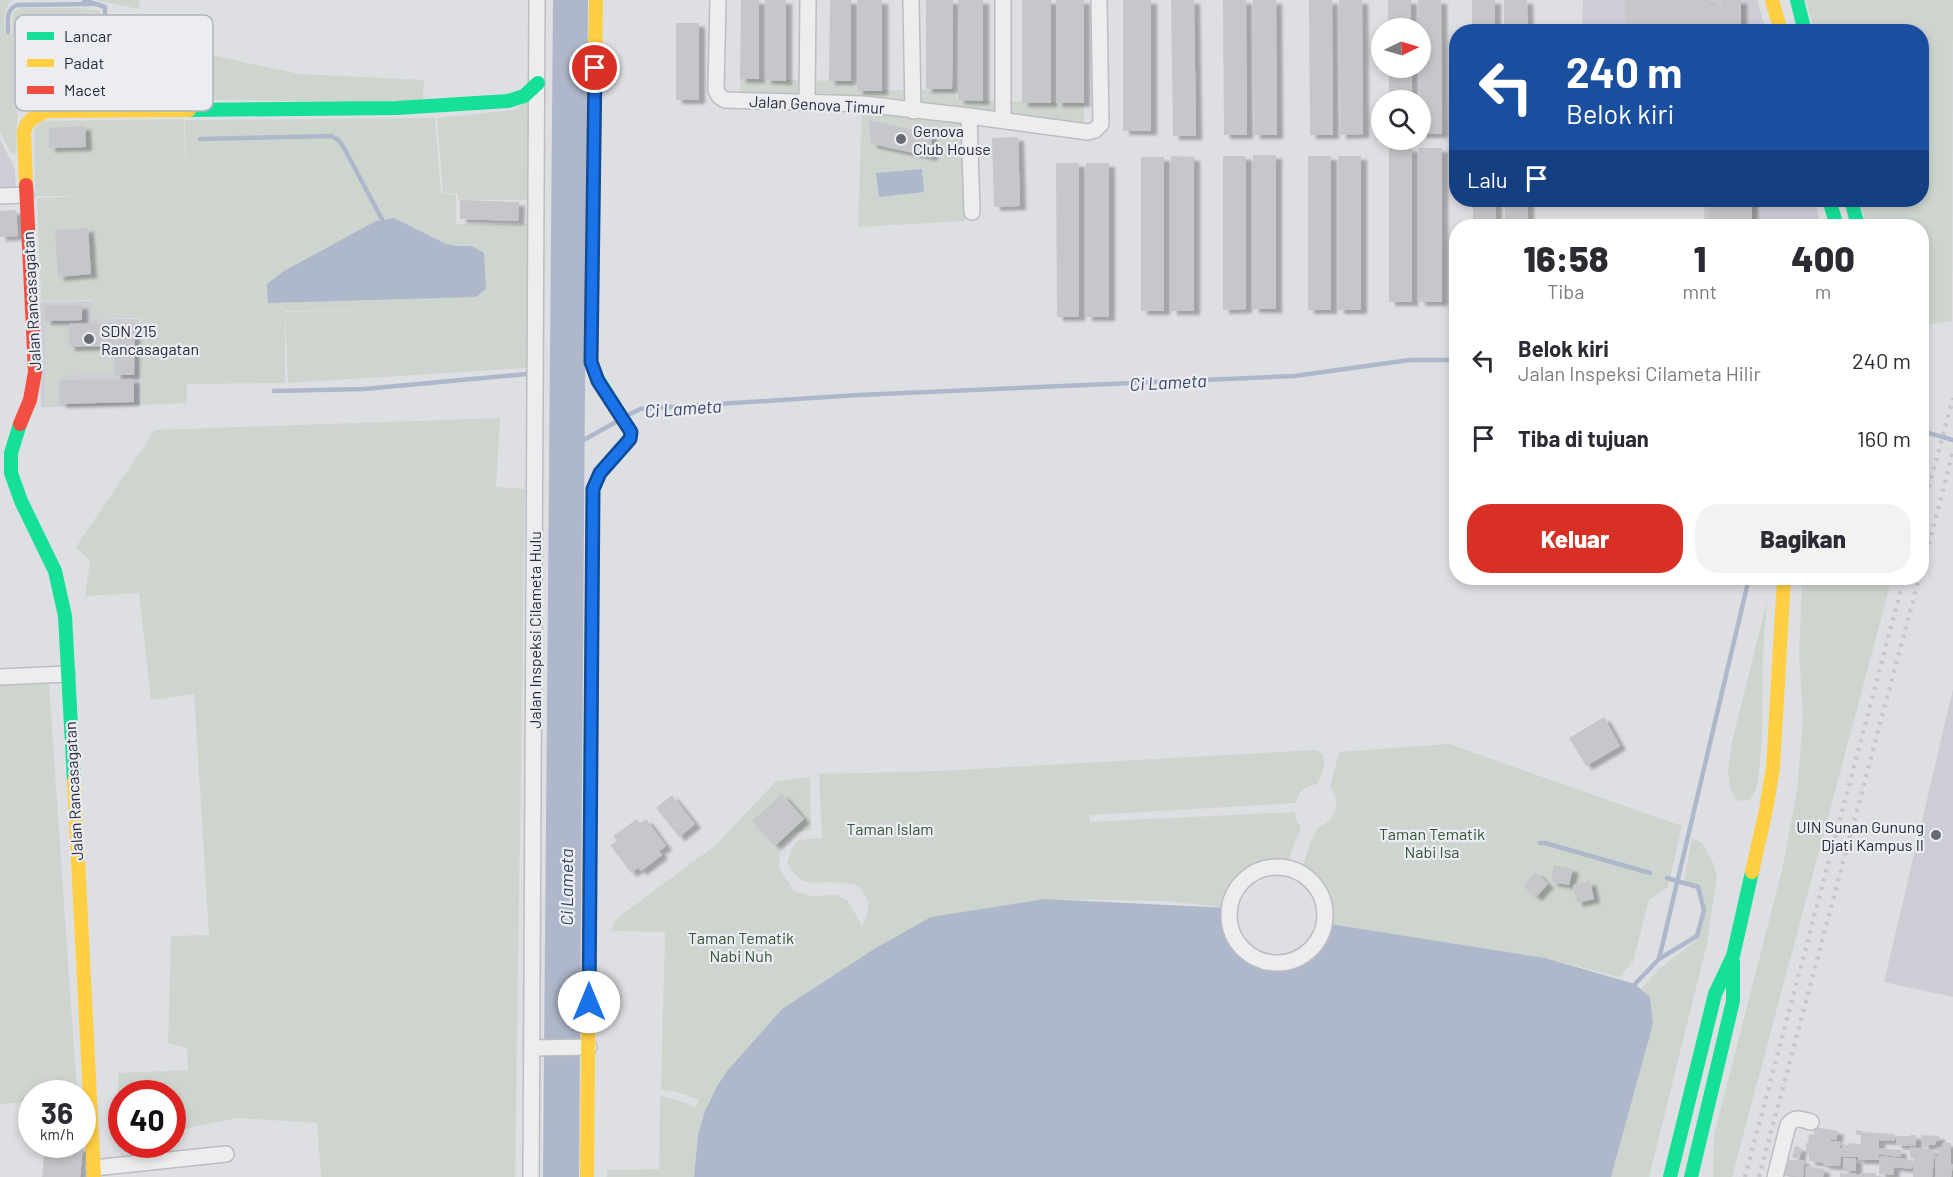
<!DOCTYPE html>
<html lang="id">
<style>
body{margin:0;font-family:Barlow,sans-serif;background:#f2f2f3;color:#2b2b33;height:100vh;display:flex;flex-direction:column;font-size:22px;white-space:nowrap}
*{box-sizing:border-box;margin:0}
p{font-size:20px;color:#7c7c81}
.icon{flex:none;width:33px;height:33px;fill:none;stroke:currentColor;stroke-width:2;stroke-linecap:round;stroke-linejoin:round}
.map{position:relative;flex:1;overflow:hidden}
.details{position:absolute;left:1449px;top:219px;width:480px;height:366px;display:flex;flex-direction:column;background:#fff;border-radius:24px;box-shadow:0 3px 9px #0003}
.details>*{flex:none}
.top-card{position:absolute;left:1449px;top:24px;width:480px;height:183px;border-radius:24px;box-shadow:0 3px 9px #0003;background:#1a4fa0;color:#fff;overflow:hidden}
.needle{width:39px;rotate:85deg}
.tools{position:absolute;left:1371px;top:18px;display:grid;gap:12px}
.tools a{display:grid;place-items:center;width:60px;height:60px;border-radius:50%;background:#fff;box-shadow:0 3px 9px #0003;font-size:30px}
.speed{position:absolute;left:18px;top:1080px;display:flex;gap:12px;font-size:30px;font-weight:700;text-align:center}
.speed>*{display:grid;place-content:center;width:78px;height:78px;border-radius:50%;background:#fff;box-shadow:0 3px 9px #0003;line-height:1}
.speed small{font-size:15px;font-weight:400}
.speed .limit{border:9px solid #d22;background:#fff;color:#111}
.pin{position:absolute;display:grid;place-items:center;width:51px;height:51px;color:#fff;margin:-26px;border:3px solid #fff;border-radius:50%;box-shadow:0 2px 6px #0007}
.me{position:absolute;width:66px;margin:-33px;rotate:0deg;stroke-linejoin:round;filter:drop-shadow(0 0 4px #0008)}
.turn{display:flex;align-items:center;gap:21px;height:126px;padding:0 18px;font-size:27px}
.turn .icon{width:78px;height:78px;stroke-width:2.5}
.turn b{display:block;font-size:42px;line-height:51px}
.then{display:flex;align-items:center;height:57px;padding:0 18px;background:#0003;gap:12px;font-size:22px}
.eta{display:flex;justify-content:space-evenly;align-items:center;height:102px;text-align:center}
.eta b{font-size:36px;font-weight:800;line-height:42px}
.primary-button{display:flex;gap:12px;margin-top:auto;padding:12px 18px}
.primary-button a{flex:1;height:69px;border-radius:24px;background:#d93025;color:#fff;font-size:24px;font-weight:800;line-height:69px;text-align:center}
.primary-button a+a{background:#f2f2f3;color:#2b2b33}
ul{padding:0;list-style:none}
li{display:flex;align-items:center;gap:18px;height:78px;padding:0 18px}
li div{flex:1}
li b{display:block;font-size:22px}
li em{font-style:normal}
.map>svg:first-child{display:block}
.built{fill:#cdced5}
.green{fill:#ced5cf}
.water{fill:#afb8cb}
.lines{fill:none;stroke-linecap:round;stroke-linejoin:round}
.stream{stroke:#afb8cb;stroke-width:4.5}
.building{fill:#c6c7ca;filter:url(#shadow)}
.street-casing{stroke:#bcbdc0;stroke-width:18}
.street{stroke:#ededef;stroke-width:15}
.fast{stroke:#16e098;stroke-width:14}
.slow{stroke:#ffcf43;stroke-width:14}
.jam{stroke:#f24e42;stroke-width:14}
.rail{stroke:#c7c7ca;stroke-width:4.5;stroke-dasharray:3 6;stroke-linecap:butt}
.route-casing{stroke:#114b97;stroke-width:15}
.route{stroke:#1a73e8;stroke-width:10}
.poi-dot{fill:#686a74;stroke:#ebedf2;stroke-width:2}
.labels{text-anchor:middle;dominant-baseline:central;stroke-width:4.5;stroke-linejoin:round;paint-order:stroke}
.street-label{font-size:16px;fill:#282b39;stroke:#ebedf2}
.poi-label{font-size:16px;fill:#282b39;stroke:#ebedf2;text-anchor:start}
.park-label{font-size:16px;fill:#375337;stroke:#ebedf2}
.water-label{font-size:18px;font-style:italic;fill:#374567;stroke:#ebedf2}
.key{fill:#ebedf2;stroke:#b0b3ba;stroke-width:1.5}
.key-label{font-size:16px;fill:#282b39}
</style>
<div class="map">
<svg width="1953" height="1177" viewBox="0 0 1953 1177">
<defs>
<filter id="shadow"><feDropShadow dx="6" dy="4" stdDeviation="1.5" flood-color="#0004"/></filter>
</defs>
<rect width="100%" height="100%" fill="#dedfe2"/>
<g class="built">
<polygon points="1583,0 1757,0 1766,31 1582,32"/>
<polygon points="0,139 15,169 16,191 0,191"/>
<polygon points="1704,200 1815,200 1821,226 1704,226"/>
<polygon points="92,301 92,319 139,319 140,405 41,407 39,302"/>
<polygon points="1953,689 1953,997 1884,982"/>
</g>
<g class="green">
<path d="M0 0H13C3 7 4 22 5 33L12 34 13 12 19 8H80L100 11V93H18L16 154 10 152 0 132Z"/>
<polygon points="94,0 141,0 139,1 139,9"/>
<polygon points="1806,0 1953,0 1952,321 1922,325 1922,226 1867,226 1860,200 1922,200 1922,32 1814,31"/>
<polygon points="117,16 142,17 187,35 216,56 299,74 424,80 423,100 403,103 117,98"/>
<polygon points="740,79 851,81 857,91 952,89 958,100 1084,103 1084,123 1065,123 888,97 741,94"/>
<polygon points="530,98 531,200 458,200 458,194 443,193 437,118 515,110"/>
<polygon points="862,108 963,122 965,221 858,227"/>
<polygon points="435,118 441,194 456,195 456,224 529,224 527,368 288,383 285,312 405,309 285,311 285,383 187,384 187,403 142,405 140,318 92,319 92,300 41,301 37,198 87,196 35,196 34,128 42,121 184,119 186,190 185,120"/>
<polygon points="1708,219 1777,220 1777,226 1708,226"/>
<polygon points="45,324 67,324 68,348 113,348 113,374 68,375 67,379 58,380 58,405 45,405"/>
<polygon points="500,418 496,487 525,489 515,1177 321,1177 317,1123 237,1118 173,1131 172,1094 122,1094 121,1141 118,1142 118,1073 188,1070 187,1048 168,1043 171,936 209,935 194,694 151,700 139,593 85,596 90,561 76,547 155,430"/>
<polygon points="1802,578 1892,578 1732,1177 1713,1177 1714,1135 1782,870 1797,791 1803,719 1799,654"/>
<polygon points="1767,601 1763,653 1762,740 1758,782 1754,794 1748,800 1740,801 1735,798 1730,788 1728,770 1732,742"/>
<polygon points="49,684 77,1093 32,1094 31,1102 0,1104 0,686"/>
<path d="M1449 744 1682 826 1668 887 1649 900 1633 962 1619 977 1545 958 1324 923C1324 901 1318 886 1301 873 1305 860 1309 843 1316 831 1318 827 1324 825 1327 822 1338 813 1340 798 1330 788L1339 752Z"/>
<path d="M1316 750 1323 754C1327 765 1322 774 1317 784 1305 786 1298 791 1296 803L1089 815 1090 822 1295 812 1296 820 1301 826 1286 867C1258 863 1235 882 1229 908L1165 901 1045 899 782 1009 727 1071 716 1088 705 1111 698 1135 694 1177H607V1170L659 1169 660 1096 674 1099 696 1107 699 1100 674 1091 661 1090 665 932 612 931 613 924 620 916 716 845 776 781 810 777 811 830 797 832 788 837 780 847 779 868 794 891 812 896 836 895 847 900 862 925C871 908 871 901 858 885 850 885 842 882 833 882 807 882 803 887 787 863L792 849 798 840 822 838 819 774 939 771Z"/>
<polygon points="1692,838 1702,843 1712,860 1717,875 1707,944 1649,1177 1611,1177 1653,1024 1650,997 1641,989 1659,969 1698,939 1706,910 1700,887 1684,880"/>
</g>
<g class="water">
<polygon points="553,0 588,0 579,1177 543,1177"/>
<polygon points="922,169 924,192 879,197 876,173"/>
<polygon points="394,218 446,244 457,246 472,246 484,253 486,289 476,297 268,303 267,284 284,271 376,221"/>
<path d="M1045 899 1229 908C1226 951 1275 982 1309 951 1317 943 1321 934 1324 923L1545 958 1635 984 1650 997 1653 1024 1611 1177H694L698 1135 705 1111 716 1088 727 1071 782 1009 874 949 931 917Z"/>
</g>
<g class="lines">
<g class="stream">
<polyline points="84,0 105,7 104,93"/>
<path d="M8 32C8 21 6 9 17 5L95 4"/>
<polyline points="200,139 331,136 337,139 343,146 385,225"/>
<polyline points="274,391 364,389 527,374"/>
<polyline points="626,416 640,409 858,395 1294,376 1410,360 1456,360"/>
<polyline points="1922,431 1953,440"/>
<polyline points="581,444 582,441 616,422"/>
<polyline points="1540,843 1545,843 1650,873"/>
<polyline points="1659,959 1697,936 1704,910 1698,887 1667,878"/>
<polyline points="1635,984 1659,959 1749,578"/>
</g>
</g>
<g class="building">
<polygon points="741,0 759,0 759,79 740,79"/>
<polygon points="765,0 786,0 786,81 765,80"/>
<polygon points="830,0 851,0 851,81 829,81"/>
<rect x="857" y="0" width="25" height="91"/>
<polygon points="926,0 953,0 952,89 926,89"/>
<polygon points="958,0 983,0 983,101 958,100"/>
<rect x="1022" y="0" width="29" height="103"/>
<rect x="1056" y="0" width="28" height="103"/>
<rect x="1123" y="0" width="28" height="131"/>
<polygon points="1171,0 1194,0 1196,136 1173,136"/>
<polygon points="1223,0 1246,0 1247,135 1224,135"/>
<polygon points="1253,0 1276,0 1277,135 1254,135"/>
<polygon points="1309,0 1332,0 1333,135 1310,135"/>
<polygon points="1339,0 1362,0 1363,134 1340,135"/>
<rect x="1388" y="0" width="23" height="28"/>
<polygon points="1418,0 1441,0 1442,134 1420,134 1419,68 1420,68 1420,28 1418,28"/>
<rect x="1472" y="0" width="23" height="32"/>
<polygon points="1504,0 1527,0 1528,32 1504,32"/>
<polygon points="1625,0 1711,0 1711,5 1722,4 1721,0 1741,0 1741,32 1625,32"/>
<rect x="676" y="23" width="23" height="77"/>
<rect x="1389" y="68" width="23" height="32"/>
<polygon points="869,120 931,134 932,157 871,144"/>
<polygon points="85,126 86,147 49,148 49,128"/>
<polygon points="1018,137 1020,206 994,207 992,138"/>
<rect x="1389" y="148" width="23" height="154"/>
<rect x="1419" y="148" width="23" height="154"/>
<rect x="1253" y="155" width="23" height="154"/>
<polygon points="1171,156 1194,157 1194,311 1171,311"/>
<polygon points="1223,156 1246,156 1246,309 1223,310"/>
<rect x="1308" y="156" width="23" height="154"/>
<rect x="1338" y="156" width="23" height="154"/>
<rect x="1141" y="157" width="23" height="154"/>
<polygon points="1056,163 1079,163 1079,317 1057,317"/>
<rect x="1086" y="163" width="23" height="154"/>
<polygon points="460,200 519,202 518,221 460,219"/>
<rect x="1473" y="200" width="23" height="26"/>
<rect x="1505" y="200" width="23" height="26"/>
<polygon points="1709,200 1752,200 1752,220 1708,219"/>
<polygon points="16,210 18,236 0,237 0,211"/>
<polygon points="88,228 91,274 58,277 55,230"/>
<polygon points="45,305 82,305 82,320 45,321"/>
<polygon points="135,323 134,375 115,375 114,346 69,347 69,324"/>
<polygon points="134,379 134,402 60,404 60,380"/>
<polygon points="1604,717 1620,746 1586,766 1569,738"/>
<polygon points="782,794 804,819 775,846 752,821"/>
<polygon points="672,795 695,824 679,837 656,808"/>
<polygon points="637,819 640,823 646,819 666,846 659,851 662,855 641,871 638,868 631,873 610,845 617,841 613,836"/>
<polygon points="1554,865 1573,869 1569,885 1551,882"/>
<polygon points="1535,872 1548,884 1536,897 1523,886"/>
<polygon points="1590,881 1594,899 1577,903 1573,885"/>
<polygon points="1815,1127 1838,1131 1836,1140 1831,1139 1831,1141 1840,1142 1840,1148 1842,1148 1842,1145 1848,1145 1848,1143 1861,1144 1861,1135 1856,1135 1856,1130 1862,1131 1862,1132 1895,1134 1895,1141 1879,1140 1879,1148 1901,1150 1900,1157 1879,1154 1879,1160 1858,1160 1858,1157 1842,1157 1841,1151 1840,1166 1823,1165 1824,1163 1809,1161 1809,1155 1806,1154 1806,1143 1808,1143 1809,1134 1814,1135"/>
<polygon points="1910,1135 1916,1135 1916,1146 1896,1145 1896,1136 1910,1136"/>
<polygon points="1921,1135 1939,1136 1939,1141 1936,1141 1935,1145 1927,1145 1928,1147 1923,1148"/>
<polygon points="1942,1143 1951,1143 1951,1164 1953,1164 1951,1177 1935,1177 1935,1156 1938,1156 1937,1147 1942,1147"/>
<polygon points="1795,1146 1801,1148 1799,1159 1792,1157"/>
<polygon points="83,1147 80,1177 42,1177 45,1148"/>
<polygon points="1910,1147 1935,1150 1932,1177 1913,1177 1914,1159 1910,1158"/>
<polygon points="1880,1156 1913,1160 1912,1169 1894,1167 1893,1175 1879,1174"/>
<rect x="1843" y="1158" width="13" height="13"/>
<polygon points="1784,1160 1804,1160 1803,1177 1783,1176"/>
<polygon points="1806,1166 1824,1169 1823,1177 1805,1177"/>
<polygon points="1840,1173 1856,1174 1856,1177 1840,1177"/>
<rect x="1860" y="1173" width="16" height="4"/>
</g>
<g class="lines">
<g class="street-casing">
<g id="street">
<polyline points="718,0 716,90 719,96 725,100 863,104 969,116 1088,132 1095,130 1101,124 1099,0"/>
<polyline points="911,0 913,111"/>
<polyline points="1003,0 1003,120"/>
<polyline points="807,103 808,0"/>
<polyline points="969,116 972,212"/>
<polyline points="0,196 26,195"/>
<polyline points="0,677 67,674"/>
<circle cx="1277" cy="915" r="48"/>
<polyline points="532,1048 589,1047"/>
<polyline points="94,1168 226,1154"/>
<polyline points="531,1177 537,0"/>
<path d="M1775 1177 1788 1125C1795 1116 1801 1119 1811 1122"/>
</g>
</g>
<use href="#street" class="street"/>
<g class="fast">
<polyline points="1797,0 1805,32"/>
<polyline points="189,110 397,108 508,101 524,96 538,83"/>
<polyline points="1829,200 1837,226"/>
<polyline points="1851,200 1858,226"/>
<polyline points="20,424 11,453 11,473 21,501 55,571 65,616 74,781"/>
<polyline points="590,834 593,489 600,473 630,439 631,432 596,376"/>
<polyline points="1670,1177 1715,994 1733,956 1752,872"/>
<polyline points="1691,1177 1733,1001 1733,962"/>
</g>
<g class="slow">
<polyline points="596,0 591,362 596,376"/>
<polyline points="1772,0 1781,32"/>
<path d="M26 185 24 132C26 120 36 116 46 111L189 110"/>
<polyline points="74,781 94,1177"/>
<polyline points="1752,872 1766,810 1773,768 1784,578"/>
<polyline points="587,1177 590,834"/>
</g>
<polyline class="jam" points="20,424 30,400 35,372 26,185"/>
<g class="rail">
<polyline points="1922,513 1953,398"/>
<polyline points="1922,570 1953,452"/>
<polyline points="1745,1177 1904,578"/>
<polyline points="1759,1177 1919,578"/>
</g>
</g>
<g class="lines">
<g class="route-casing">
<polyline id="route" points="589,1002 593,489 600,473 630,439 631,432 598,381 591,362 595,68"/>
</g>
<use href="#route" class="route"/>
</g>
<g class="poi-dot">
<circle cx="901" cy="139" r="6"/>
<circle cx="89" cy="339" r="6"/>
<circle cx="1936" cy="835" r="6"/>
</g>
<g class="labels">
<g class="street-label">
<text transform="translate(817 104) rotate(3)">Jalan Genova Timur</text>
<text transform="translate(31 301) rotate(-93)">Jalan Rancasagatan</text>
<text transform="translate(534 630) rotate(-90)">Jalan Inspeksi Cilameta Hulu</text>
<text transform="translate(73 791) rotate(-93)">Jalan Rancasagatan</text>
</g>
<g class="poi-label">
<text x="913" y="130">Genova<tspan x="913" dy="18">Club House</tspan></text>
<text x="101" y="330">SDN 215<tspan x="101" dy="18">Rancasagatan</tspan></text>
<text x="1924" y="826" text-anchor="end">UIN Sunan Gunung<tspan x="1924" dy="18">Djati Kampus II</tspan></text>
</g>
<g class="park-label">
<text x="890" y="828">Taman Islam</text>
<text x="1432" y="833">Taman Tematik<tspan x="1432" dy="18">Nabi Isa</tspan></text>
<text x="741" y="937">Taman Tematik<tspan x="741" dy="18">Nabi Nuh</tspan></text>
</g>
<g class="water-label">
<text transform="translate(1168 382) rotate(-3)">Ci Lameta</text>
<text transform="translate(683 408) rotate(-4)">Ci Lameta</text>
<text transform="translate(566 887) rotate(-90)">Ci Lameta</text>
</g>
</g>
<rect x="15" y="15" width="198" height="96" rx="9" class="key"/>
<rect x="27" y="32" width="27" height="8" fill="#16e098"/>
<rect x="27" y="59" width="27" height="8" fill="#ffcf43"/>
<rect x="27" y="86" width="27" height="8" fill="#f24e42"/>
<g class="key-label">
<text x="64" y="42">Lancar</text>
<text x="64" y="69">Padat</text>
<text x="64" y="96">Macet</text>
</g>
</svg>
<div class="tools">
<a><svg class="needle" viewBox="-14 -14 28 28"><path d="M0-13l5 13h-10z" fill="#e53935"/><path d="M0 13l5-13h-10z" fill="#7c7c81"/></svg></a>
<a><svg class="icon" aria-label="search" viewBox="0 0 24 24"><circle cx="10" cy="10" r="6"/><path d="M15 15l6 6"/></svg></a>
</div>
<div class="speed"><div>36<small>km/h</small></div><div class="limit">40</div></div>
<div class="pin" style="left:595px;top:68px;background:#d93025"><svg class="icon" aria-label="arrive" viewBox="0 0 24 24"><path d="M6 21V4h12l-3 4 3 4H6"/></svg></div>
<svg class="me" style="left:589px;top:1002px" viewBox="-20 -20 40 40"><circle r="19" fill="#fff"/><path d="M0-13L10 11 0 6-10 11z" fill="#1a73e8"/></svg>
<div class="top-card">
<div class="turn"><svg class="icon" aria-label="left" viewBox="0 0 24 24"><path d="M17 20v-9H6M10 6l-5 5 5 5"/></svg><div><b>240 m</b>Belok kiri</div></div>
<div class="then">Lalu<svg class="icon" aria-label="arrive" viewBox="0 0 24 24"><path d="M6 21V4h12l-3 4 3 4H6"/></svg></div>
</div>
<section class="details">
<div class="eta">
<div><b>16:58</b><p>Tiba</p></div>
<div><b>1</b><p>mnt</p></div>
<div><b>400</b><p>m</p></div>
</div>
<ul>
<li><svg class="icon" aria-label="left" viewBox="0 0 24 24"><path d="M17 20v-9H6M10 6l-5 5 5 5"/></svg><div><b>Belok kiri</b><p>Jalan Inspeksi Cilameta Hilir</p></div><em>240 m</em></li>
<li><svg class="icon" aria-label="arrive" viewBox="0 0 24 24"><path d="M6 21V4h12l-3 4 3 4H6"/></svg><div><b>Tiba di tujuan</b></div><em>160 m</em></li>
</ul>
<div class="primary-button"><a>Keluar</a><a>Bagikan</a></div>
</section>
</div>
